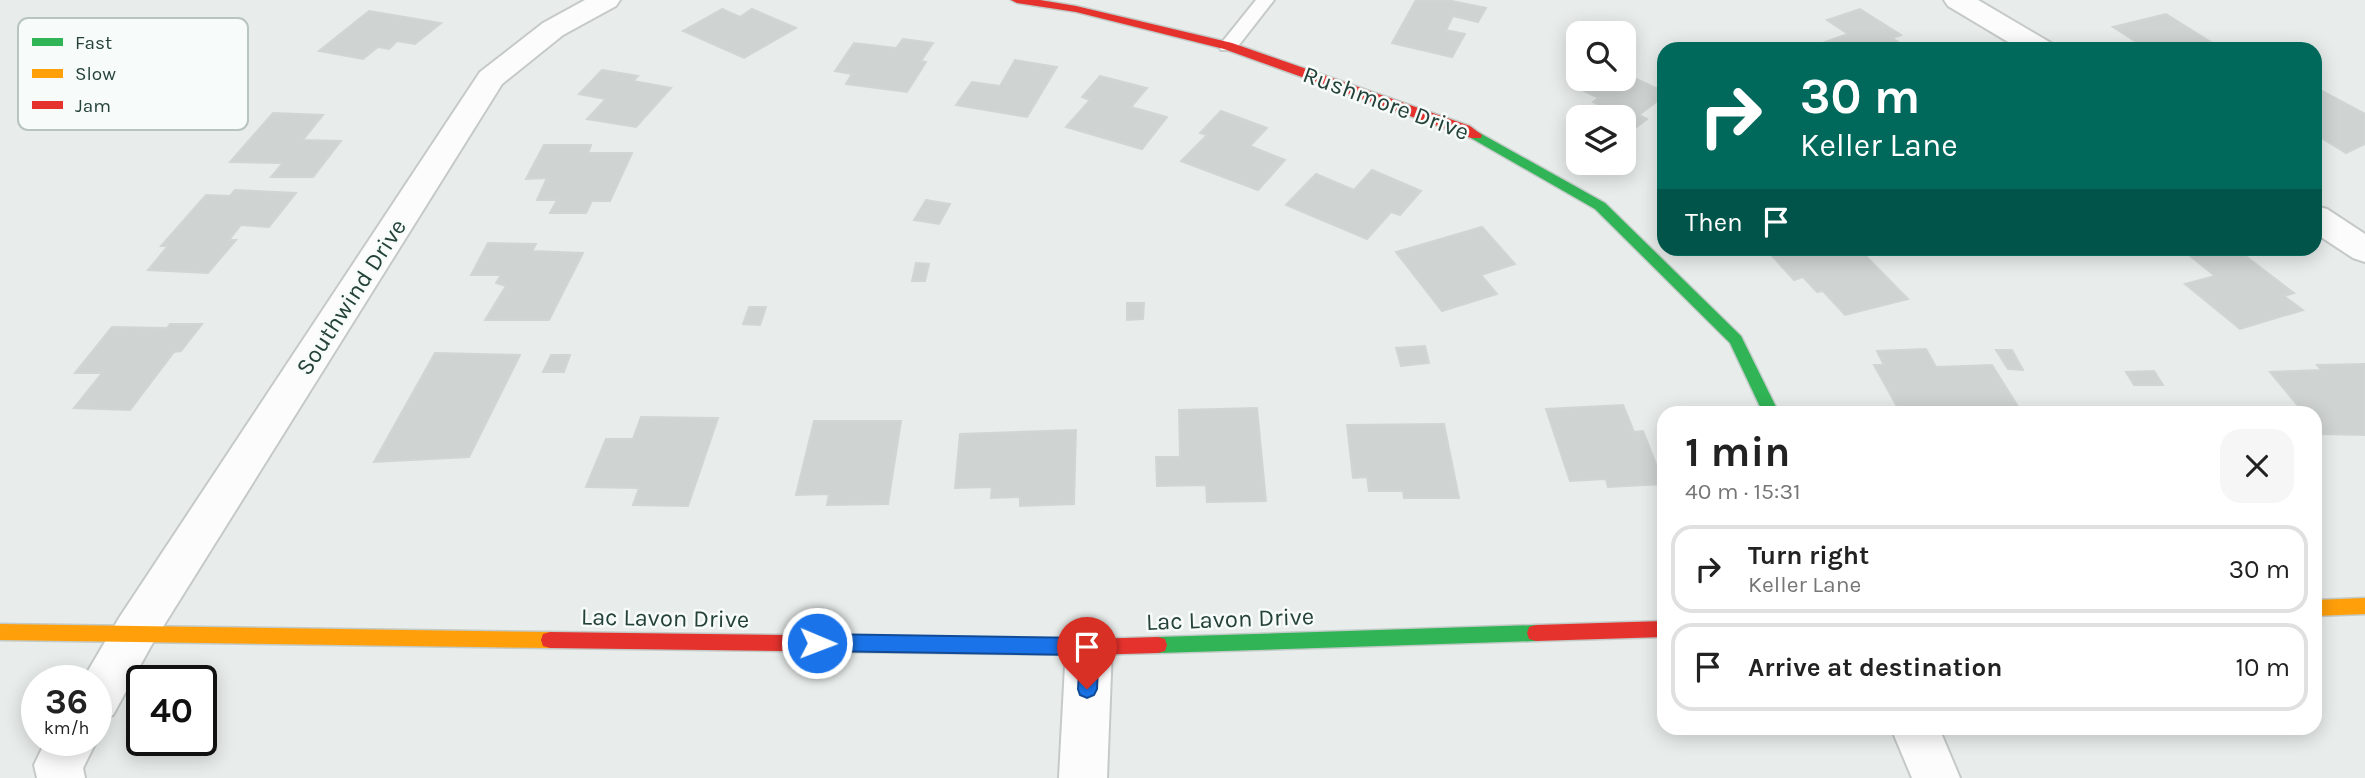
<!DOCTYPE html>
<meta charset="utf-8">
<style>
body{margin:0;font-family:Karla,sans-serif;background:#f6f6f6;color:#222;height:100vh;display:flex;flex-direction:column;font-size:26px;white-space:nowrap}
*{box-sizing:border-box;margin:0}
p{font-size:23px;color:#767676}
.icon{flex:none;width:38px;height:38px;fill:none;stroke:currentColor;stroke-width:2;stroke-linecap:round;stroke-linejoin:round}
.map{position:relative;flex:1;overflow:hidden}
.details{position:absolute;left:1657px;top:406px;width:665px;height:329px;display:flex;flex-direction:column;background:#fff;border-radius:21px;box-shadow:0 4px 18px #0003}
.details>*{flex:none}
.top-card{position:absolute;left:1657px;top:42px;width:665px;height:214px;border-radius:21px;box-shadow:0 4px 18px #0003;background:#00695c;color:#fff;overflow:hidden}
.controls{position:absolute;left:1566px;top:21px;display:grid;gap:14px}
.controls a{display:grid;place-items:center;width:70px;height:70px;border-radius:14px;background:#fff;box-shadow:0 4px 18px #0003;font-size:35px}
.speed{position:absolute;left:21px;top:665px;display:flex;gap:14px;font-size:35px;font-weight:700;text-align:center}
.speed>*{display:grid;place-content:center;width:91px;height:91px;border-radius:50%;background:#fff;box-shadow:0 4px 18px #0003;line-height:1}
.speed small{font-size:18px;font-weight:400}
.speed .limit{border:4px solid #111;border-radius:10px;background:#fff;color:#111}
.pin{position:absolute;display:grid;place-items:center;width:60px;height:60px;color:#fff;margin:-72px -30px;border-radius:50% 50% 50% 0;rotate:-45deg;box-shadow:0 0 7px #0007}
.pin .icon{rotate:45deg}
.me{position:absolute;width:77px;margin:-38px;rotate:91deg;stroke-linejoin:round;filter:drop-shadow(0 0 5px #0008)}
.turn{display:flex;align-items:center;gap:24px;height:147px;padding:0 28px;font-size:32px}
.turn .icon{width:91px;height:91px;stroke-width:2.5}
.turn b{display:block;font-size:49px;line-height:60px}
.then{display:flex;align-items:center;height:66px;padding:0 28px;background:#0003;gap:14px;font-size:26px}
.round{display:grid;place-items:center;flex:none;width:74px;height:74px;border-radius:21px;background:#f6f6f6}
.summary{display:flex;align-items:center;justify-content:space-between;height:119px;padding:0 28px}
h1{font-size:42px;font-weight:700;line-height:52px}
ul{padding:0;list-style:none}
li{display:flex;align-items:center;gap:21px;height:88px;margin:0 14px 10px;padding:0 14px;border:4px solid #e0e0e0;border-radius:21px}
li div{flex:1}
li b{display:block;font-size:26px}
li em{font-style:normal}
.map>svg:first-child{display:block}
.building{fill:#cfd4d2;stroke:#d1d6d4;stroke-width:2}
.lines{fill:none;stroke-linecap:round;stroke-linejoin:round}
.lane-casing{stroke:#c5cac8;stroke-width:4}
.street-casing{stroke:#c5cac8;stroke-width:4}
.fast-casing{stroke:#c3cbc8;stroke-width:3}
.slow-casing{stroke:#c3cbc8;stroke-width:3}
.jam-casing{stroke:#c3cbc8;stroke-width:3}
.lane{fill:#fcfcfc;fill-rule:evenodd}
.street{fill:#fcfcfc;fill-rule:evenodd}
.fast{fill:#30b455;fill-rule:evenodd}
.slow{fill:#ff9f0a;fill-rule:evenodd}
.jam{fill:#e5322d;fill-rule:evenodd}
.route{fill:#1a73e8;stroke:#114b97;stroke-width:2}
.labels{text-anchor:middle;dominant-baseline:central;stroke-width:5;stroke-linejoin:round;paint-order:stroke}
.street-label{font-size:24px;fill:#24423a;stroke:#f7fbf9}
.key{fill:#f7fbf9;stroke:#b8c4c0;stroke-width:2}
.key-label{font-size:19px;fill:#24423a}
</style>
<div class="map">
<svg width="2365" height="778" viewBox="0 0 2365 778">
<rect width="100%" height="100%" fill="#e8edeb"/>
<g class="building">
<polygon points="1416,0 1447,0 1486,8 1478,22 1453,16 1446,30 1465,34 1452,57 1392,43"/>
<polygon points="722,9 740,17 752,9 796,28 744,58 683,31"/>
<polygon points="1860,9 1901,35 1892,38 1909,49 1835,49 1825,42 1848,34 1827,20"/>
<polygon points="369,11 441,23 415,44 397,41 389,49 378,47 363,59 319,51"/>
<polygon points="2166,14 2222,49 2147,49 2113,27"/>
<polygon points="903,39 933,43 921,61 926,62 907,92 846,84 852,74 835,71 854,43 896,48"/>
<polygon points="1015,60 1057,67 1027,117 956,105 972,82 1000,86"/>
<polygon points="602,70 638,76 633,81 671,88 636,127 587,119 606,99 579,94"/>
<polygon points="1624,73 1664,92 1664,96 1639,115 1647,119 1624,137 1624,117 1590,117 1604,108 1593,102 1599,98 1578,88 1591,79 1624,79"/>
<polygon points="1100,76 1147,88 1131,107 1167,117 1142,149 1066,127 1090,100 1082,97"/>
<polygon points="2322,91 2365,114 2365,144 2346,153 2315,134 2315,95"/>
<polygon points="1221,111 1267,128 1250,146 1285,160 1258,190 1181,161 1207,135 1200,133"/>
<polygon points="273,113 323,115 303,140 341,141 313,177 271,177 283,163 230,162"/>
<polygon points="544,145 591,145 588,153 632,153 610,201 592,201 586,213 550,213 557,200 537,200 547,178 526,179"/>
<polygon points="1372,170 1421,191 1400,215 1391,212 1367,239 1286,205 1316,174 1354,190"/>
<polygon points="235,190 296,193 269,227 241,225 229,240 236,240 208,273 148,270 168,246 161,246 206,195 230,196"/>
<polygon points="926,200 950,204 939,224 914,220"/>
<polygon points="1482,227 1515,264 1481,275 1497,294 1442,311 1396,252"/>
<polygon points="488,243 536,244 532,251 583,253 549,320 485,320 506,286 496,283 501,275 471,275"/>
<polygon points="1765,248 1858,248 1908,299 1845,315 1823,291 1817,292 1803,277 1794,280"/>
<polygon points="2193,248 2235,248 2294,293 2284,296 2303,310 2240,329 2185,284 2215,276 2184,251"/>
<polygon points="916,263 929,264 925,281 912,281"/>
<polygon points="1127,303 1144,303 1143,319 1127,320"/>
<polygon points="749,307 766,307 760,325 743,324"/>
<polygon points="170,324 202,324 181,351 174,352 130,410 74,408 102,373 75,373 112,327 167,328"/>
<polygon points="1425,346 1429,363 1401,366 1396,348"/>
<polygon points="1926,349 1936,367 1992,365 2022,413 1921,413 1919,409 1899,410 1874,365 1884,365 1877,351"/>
<polygon points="1996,350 2012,350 2023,370 2008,369"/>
<polygon points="435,353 520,355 469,457 374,462"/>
<polygon points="551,355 570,355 564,372 543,372"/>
<polygon points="2365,364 2365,435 2321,434 2315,427 2315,413 2304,413 2270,372 2321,370 2317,365"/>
<polygon points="2154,371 2163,385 2134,385 2126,372"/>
<polygon points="1623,405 1634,432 1643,431 1664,484 1608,487 1606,479 1570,481 1546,409"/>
<polygon points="1257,408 1266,501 1207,502 1206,485 1157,486 1156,457 1180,457 1179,410"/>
<polygon points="641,417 718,418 688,506 633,505 639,488 586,487 606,439 633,439"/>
<polygon points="814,421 901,421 888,504 827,505 829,494 796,495"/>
<polygon points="1444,424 1459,498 1404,498 1403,491 1369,491 1367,477 1353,478 1347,425"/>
<polygon points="1076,430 1074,504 1020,506 1020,497 991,498 992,487 955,488 960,434"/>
</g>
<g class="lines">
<g class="lane-casing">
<polygon id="lane" points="1256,0 1274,0 1235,50 1221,50 1219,46"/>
</g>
<g class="street-casing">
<g id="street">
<polygon points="585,0 620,0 616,6 563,35 502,84 151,646 113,715 96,721 96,681 82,681 119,618 476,78 480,72 543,23"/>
<polygon points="1944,0 1978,0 2051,43 2056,49 2020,49 1948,6"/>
<polygon points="2315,206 2327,209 2365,234 2365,262 2353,258 2315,233"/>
<polygon points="1089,627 1105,633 1112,647 1107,778 1059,778 1066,647 1073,633"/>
<polygon points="1891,728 1939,728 1960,778 1912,778"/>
<polygon points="96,738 97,740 83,768 85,778 37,778 34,765 46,740"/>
</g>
</g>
<g class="fast-casing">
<g id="fast">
<polygon points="1476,131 1605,203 1741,336 1779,413 1763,413 1730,343 1595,209 1471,138 1471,132"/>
<polygon points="1536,625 1543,627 1545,633 1543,639 1536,641 1158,653 1151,651 1149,645 1151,639 1158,637"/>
</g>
</g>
<g class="slow-casing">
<g id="slow">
<polygon points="2365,598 2365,614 2315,616 2315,600"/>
<polygon points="0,624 550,632 557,634 559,640 557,646 550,648 0,640"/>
</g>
</g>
<g class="jam-casing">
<g id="jam">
<polygon points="1011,0 1040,0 1076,6 1232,43 1470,126 1482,135 1481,138 1471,138 1224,49 1076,12 1017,3"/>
<polygon points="1664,621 1664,637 1536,641 1529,639 1527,633 1529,627 1536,625"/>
<polygon points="550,632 1089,639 1158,637 1165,639 1167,645 1165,651 1158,653 1089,655 550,648 543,646 541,640 543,634"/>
</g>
</g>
<use href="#lane" class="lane"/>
<use href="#street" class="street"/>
<use href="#fast" class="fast"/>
<use href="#slow" class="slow"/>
<use href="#jam" class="jam"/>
</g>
<polygon class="route" points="817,634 1089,638 1096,641 1099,647 1097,689 1094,695 1087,698 1080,695 1078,689 1080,655 817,651 810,648 807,643 810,637"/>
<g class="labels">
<g class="street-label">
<text transform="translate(1386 103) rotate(20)">Rushmore Drive</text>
<text transform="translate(351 297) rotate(-57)">Southwind Drive</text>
<text transform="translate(665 618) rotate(1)">Lac Lavon Drive</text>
<text transform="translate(1230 619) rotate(-2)">Lac Lavon Drive</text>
</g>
</g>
<rect x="18" y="18" width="230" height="112" rx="10" class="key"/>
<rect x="32" y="38" width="31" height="8" fill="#30b455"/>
<rect x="32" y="69" width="31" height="9" fill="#ff9f0a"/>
<rect x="32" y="101" width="31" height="8" fill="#e5322d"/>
<g class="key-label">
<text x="75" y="49">Fast</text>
<text x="75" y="80">Slow</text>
<text x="75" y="112">Jam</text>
</g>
</svg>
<div class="controls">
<a><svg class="icon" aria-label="search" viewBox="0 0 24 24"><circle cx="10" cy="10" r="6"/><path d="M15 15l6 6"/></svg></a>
<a><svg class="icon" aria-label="layers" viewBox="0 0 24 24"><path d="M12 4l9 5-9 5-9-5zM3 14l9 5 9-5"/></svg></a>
</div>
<div class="speed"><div>36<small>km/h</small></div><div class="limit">40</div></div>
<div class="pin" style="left:1087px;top:689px;background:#d93025"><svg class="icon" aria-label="arrive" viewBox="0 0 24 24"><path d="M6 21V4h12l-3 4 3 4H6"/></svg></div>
<svg class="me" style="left:817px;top:643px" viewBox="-20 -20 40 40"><circle r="17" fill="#1a73e8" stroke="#fff" stroke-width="3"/><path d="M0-11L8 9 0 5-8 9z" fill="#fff"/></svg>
<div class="top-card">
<div class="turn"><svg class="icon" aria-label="right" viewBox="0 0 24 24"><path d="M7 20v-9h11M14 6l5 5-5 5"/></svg><div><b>30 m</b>Keller Lane</div></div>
<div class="then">Then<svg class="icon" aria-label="arrive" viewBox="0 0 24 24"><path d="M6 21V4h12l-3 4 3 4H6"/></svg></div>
</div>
<section class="details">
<div class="summary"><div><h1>1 min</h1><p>40 m · 15:31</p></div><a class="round"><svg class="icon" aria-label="close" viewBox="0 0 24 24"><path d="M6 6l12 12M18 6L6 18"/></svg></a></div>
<ul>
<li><svg class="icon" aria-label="right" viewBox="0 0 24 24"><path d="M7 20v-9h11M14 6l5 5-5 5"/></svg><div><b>Turn right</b><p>Keller Lane</p></div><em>30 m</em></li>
<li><svg class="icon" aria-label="arrive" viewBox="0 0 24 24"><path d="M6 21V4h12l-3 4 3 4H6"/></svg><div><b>Arrive at destination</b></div><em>10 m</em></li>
</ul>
</section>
</div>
